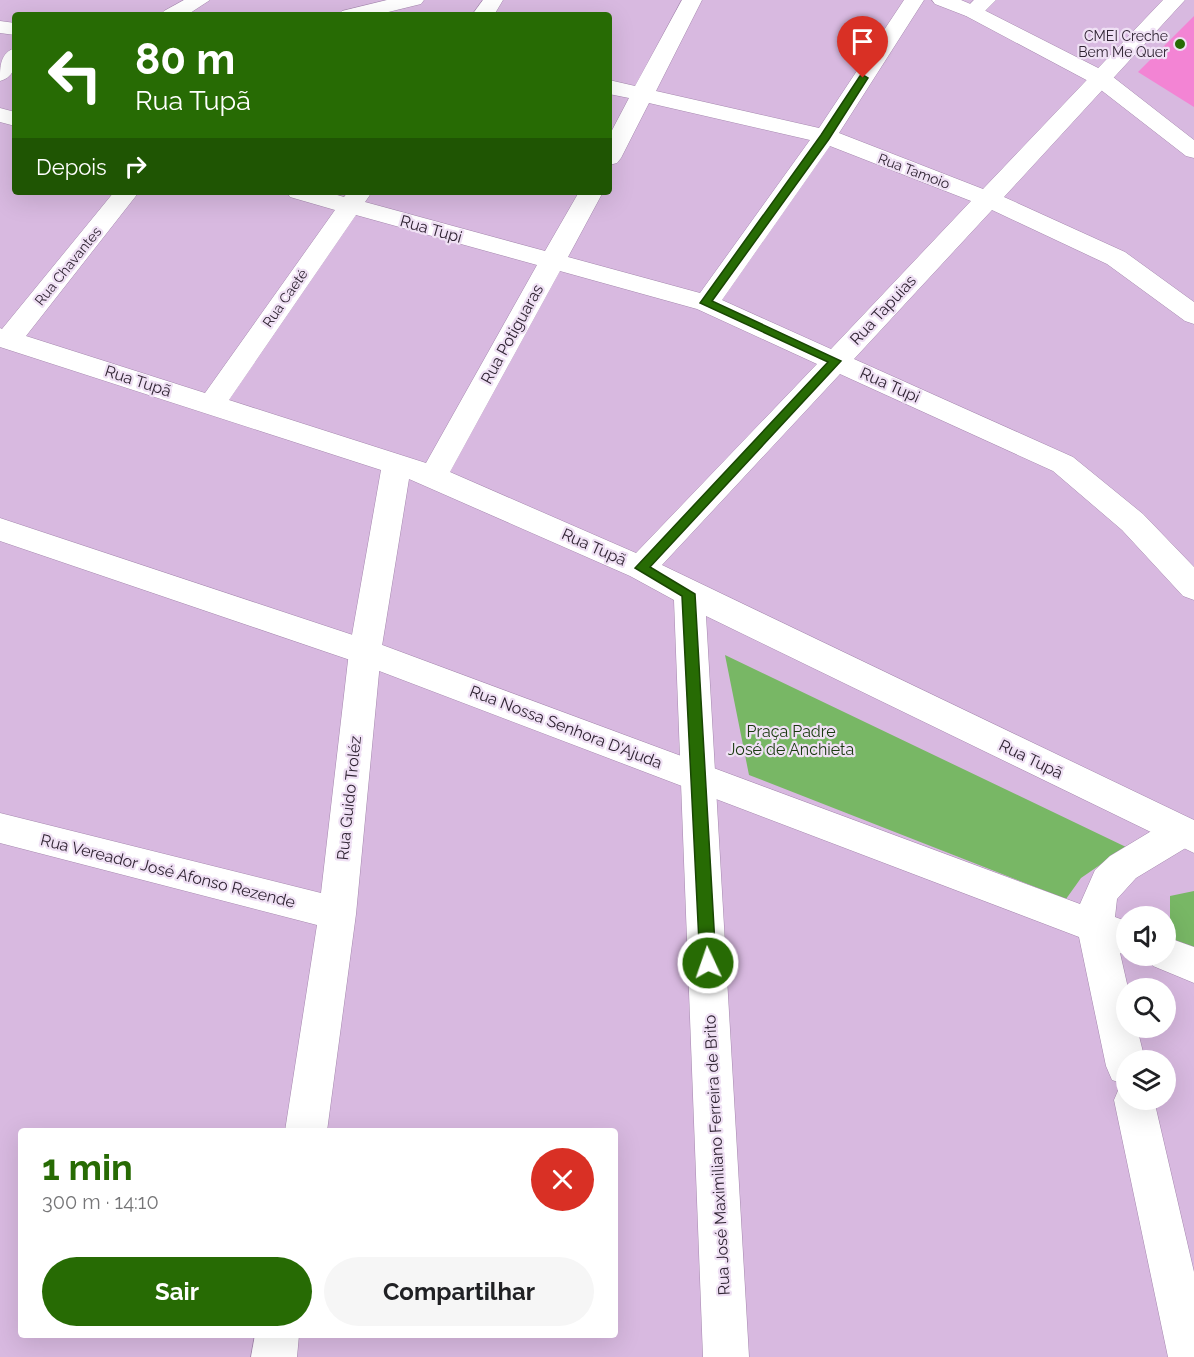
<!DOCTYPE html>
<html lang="pt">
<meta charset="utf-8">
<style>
body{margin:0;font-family:Raleway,sans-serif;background:#f6f6f6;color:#202124;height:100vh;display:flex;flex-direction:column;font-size:22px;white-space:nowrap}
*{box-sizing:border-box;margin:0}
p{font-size:20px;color:#757577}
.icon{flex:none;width:33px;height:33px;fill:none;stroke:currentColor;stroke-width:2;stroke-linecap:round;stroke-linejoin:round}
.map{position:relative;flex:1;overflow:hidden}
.drawer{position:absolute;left:18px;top:1128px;width:600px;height:210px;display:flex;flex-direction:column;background:#fff;border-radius:6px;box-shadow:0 6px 24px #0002}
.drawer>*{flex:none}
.hud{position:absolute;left:12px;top:12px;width:600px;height:183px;border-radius:6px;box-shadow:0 6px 24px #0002;background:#276b04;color:#fff;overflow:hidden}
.tools{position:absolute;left:1116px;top:906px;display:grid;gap:12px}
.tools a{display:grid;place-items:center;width:60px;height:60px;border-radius:50%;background:#fff;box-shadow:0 6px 24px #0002;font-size:30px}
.pin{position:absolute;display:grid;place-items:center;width:51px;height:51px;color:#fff;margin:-62px -26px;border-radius:50% 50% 50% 0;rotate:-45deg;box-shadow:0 0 6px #0007}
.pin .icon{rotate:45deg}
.me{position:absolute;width:66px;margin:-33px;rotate:357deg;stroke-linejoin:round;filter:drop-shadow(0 0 4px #0008)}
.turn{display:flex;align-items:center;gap:21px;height:126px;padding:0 24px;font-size:27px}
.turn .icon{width:78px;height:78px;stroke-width:2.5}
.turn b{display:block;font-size:42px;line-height:51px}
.then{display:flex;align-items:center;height:57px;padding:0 24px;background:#0003;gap:12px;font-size:22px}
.round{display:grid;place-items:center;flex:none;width:63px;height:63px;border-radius:32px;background:#f6f6f6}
.summary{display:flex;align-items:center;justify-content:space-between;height:102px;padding:0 24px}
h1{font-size:36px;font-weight:700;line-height:45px;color:#276b04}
.cta{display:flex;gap:12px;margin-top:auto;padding:12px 24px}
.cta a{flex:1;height:69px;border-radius:36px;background:#276b04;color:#fff;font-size:24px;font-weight:700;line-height:69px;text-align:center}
.cta a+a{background:#f6f6f6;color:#202124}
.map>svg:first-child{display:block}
.green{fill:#78b765}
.building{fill:#f384d4}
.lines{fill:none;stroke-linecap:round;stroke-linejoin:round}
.minor-casing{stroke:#a588ae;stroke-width:1}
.tertiary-casing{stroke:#a588ae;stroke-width:1}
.minor{fill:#fff;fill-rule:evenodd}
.tertiary{fill:#fff;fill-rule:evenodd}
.route{fill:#276b04;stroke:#194603;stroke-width:1.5}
.poi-dot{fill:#276b04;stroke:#efe0f4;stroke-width:2}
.labels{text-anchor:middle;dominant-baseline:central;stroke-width:4.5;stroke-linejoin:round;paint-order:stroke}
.far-poi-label{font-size:14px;fill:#2f2332;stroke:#efe0f4;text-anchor:end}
.far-street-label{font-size:14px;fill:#2f2332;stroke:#efe0f4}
.street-label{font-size:16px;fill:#2f2332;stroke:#efe0f4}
.park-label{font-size:16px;fill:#1a3a10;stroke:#efe0f4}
</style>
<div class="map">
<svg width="1194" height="1357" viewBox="0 0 1194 1357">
<rect width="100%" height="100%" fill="#d8b9e0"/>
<g class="green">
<polygon points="725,655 1126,847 1081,878 1066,899 749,775"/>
<polygon points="1194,891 1194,955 1170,946 1170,896"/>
</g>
<polygon class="building" points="1194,16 1194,107 1138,72"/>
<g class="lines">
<g class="minor-casing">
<g id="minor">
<polygon points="184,0 210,0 187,15 160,15 164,11"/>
<polygon points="483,0 503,0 494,15 472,15"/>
<path d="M682 0H702L656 91 819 128 904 0H924L839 133 983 189 1163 0H1185L1004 197 1125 252 1194 302V324L1185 321 1107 264 992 210 854 359 1073 457 1143 514 1194 567V600L1183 596 1122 530 1053 471 840 374 662 565 1194 820V853L706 616 749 1357H703L674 600 630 576 409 479 381 652 356 914 327 1131H285L317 925 0 843V813L321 893 349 652 381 470 0 347V328L2 329 114 192H139L26 336 205 393 335 210 290 197 287 192H327L344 197 348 192H372L365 202 545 251 579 192H603L568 257 700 293 810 140 649 103 621 158 617 163 609 165V136L629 98 609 94V80L635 86ZM830 146 971 201 831 349 722 300ZM356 215 537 265 426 463 229 400ZM560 271 697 309 817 364 636 553 450 472Z"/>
<polygon points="974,0 996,0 980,16 966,16 962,12"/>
<path d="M15 48C15 63 17 76 0 81 0 66 0 53 15 48Z"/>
<polygon points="0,108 15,112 15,126 0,122"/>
<polygon points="255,1335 299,1335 297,1357 251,1357"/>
</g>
</g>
<g class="tertiary-casing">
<g id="tertiary">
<polygon points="387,0 424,0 421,4 376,15 338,15 342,11"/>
<polygon points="932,0 961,0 980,8 1108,73 1194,140 1194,158 1186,156 1092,83 966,16 935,4"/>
<polygon points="0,21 15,23 15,35 0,33"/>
<polygon points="0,518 377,643 1080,904 1095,870 1110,856 1168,821 1181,817 1194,821 1194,843 1136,878 1117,899 1115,917 1126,921 1126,955 1120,953 1128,988 1126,1028 1137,1028 1145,1060 1126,1060 1126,1100 1154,1100 1194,1272 1194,1357 1168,1357 1114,1100 1120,1086 1124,1084 1112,1080 1106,1066 1079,937 353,661 0,541"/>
<polygon points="1166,937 1194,947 1194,983 1153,966 1148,956 1166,956"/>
</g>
</g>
<use href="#minor" class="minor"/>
<use href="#tertiary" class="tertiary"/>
</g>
<polygon class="route" points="863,75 868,78 829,139 712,301 841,361 650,567 695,594 716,963 714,968 708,970 703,968 700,963 682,596 635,568 828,362 700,303 821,135 860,76"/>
<circle class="poi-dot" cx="1180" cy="44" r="6"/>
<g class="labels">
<g class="far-poi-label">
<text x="1168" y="36">CMEI Creche<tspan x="1168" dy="16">Bem Me Quer</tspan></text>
</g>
<g class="far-street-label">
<text transform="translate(914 171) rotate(21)">Rua Tamoio</text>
<text transform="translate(68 266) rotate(-51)">Rua Chavantes</text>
<text transform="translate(285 298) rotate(-55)">Rua Caeté</text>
</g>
<g class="street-label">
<text transform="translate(431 229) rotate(16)">Rua Tupi</text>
<text transform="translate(883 310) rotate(-47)">Rua Tapuias</text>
<text transform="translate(512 334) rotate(-61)">Rua Potiguaras</text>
<text transform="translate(138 381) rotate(18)">Rua Tupã</text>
<text transform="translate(890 385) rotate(24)">Rua Tupi</text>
<text transform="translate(594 547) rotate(24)">Rua Tupã</text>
<text transform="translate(566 727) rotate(21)">Rua Nossa Senhora D'Ajuda</text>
<text transform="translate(1031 759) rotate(26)">Rua Tupã</text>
<text transform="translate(349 798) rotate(-84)">Rua Guido Troléz</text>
<text transform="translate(168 871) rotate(14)">Rua Vereador José Afonso Rezende</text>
<text transform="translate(717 1155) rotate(-93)">Rua José Maximiliano Ferreira de Brito</text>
</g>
<g class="park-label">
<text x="791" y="731">Praça Padre<tspan x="791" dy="18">José de Anchieta</tspan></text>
</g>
</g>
</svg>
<div class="tools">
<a><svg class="icon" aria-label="sound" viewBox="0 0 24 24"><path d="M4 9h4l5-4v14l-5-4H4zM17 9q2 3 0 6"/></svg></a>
<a><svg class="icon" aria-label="search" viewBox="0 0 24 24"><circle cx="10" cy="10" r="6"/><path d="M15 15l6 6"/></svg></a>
<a><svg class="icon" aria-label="layers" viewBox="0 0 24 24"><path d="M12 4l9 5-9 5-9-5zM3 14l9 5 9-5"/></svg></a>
</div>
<div class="pin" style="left:863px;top:78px;background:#d93025"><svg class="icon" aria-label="arrive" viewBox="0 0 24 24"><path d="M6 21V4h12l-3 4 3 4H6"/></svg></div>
<svg class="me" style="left:708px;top:963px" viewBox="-20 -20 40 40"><circle r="17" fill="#276b04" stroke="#fff" stroke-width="3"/><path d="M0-11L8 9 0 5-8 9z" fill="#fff"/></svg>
<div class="hud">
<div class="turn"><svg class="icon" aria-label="left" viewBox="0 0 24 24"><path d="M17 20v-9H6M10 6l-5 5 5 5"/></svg><div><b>80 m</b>Rua Tupã</div></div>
<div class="then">Depois<svg class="icon" aria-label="right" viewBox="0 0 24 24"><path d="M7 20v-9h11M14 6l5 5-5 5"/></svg></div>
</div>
<section class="drawer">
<div class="summary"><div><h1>1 min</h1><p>300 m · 14:10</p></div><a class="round" style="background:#d93025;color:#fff"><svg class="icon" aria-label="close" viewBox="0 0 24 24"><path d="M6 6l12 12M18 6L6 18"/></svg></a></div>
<div class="cta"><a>Sair</a><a>Compartilhar</a></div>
</section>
</div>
